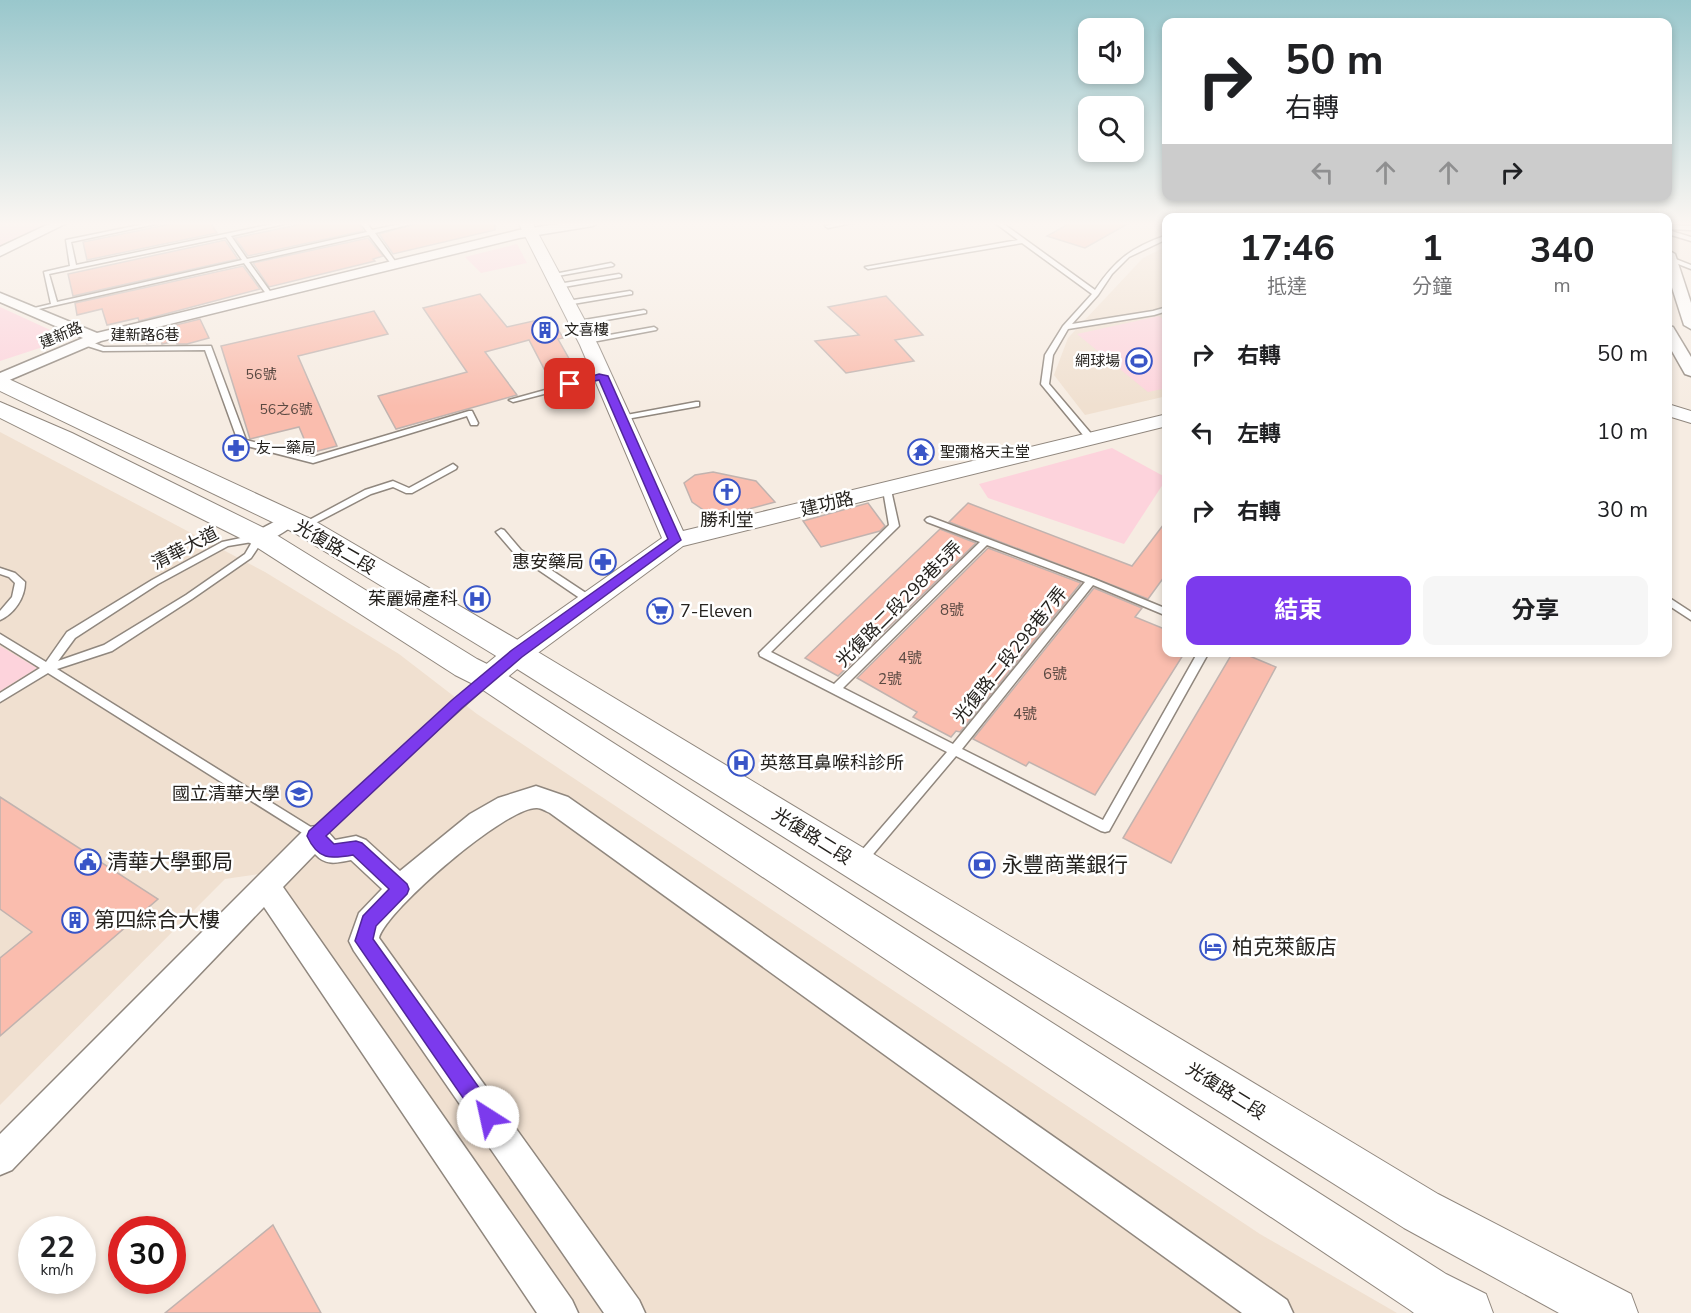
<!DOCTYPE html>
<html lang="zh-TW">
<meta charset="utf-8">
<style>
body{margin:0;font-family:"Nunito Sans","Noto Sans TC",sans-serif;background:#f6f6f6;color:#202124;height:100vh;display:flex;flex-direction:column;font-size:22px;white-space:nowrap}
*{box-sizing:border-box;margin:0}
p{font-size:20px;color:#757577}
.icon{flex:none;width:33px;height:33px;fill:none;stroke:currentColor;stroke-width:2;stroke-linecap:round;stroke-linejoin:round}
.map{position:relative;flex:1;overflow:hidden}
.sheet{position:absolute;left:1162px;top:213px;width:510px;height:444px;display:flex;flex-direction:column;background:#fff;border-radius:12px;box-shadow:0 3px 9px #0003}
.sheet>*{flex:none}
.banner{position:absolute;left:1162px;top:18px;width:510px;height:183px;border-radius:12px;box-shadow:0 3px 9px #0003;background:#fff;color:#202124;overflow:hidden}
.buttons{position:absolute;left:1078px;top:18px;display:grid;gap:12px}
.buttons a{display:grid;place-items:center;width:66px;height:66px;border-radius:12px;background:#fff;box-shadow:0 3px 9px #0003;font-size:30px}
.speed{position:absolute;left:18px;top:1216px;display:flex;gap:12px;font-size:30px;font-weight:700;text-align:center}
.speed>*{display:grid;place-content:center;width:78px;height:78px;border-radius:50%;background:#fff;box-shadow:0 3px 9px #0003;line-height:1}
.speed small{font-size:15px;font-weight:400}
.speed .limit{border:9px solid #d22;background:#fff;color:#111}
.pin{position:absolute;display:grid;place-items:center;width:51px;height:51px;color:#fff;margin:-26px;border-radius:12px;box-shadow:0 3px 9px #0006}
.me{position:absolute;width:66px;margin:-33px;rotate:325deg;stroke-linejoin:round;filter:drop-shadow(0 0 4px #0008)}
.turn{display:flex;align-items:center;gap:21px;height:126px;padding:0 24px;font-size:27px}
.turn .icon{width:78px;height:78px;stroke-width:2.5}
.turn b{display:block;font-size:42px;line-height:51px}
.lanes{display:flex;align-items:center;height:57px;padding:0 24px;background:#0003;justify-content:center;gap:30px;direction:ltr}
.lanes .off{opacity:.35}
.eta{display:flex;justify-content:space-evenly;align-items:center;height:102px;text-align:center}
.eta b{font-size:36px;font-weight:700;line-height:42px}
.cta{display:flex;gap:12px;margin-top:auto;padding:12px 24px}
.cta a{flex:1;height:69px;border-radius:12px;background:#7c3aed;color:#fff;font-size:24px;font-weight:700;line-height:69px;text-align:center}
.cta a+a{background:#f6f6f6;color:#202124}
ul{padding:0;list-style:none}
li{display:flex;align-items:center;gap:18px;height:78px;padding:0 24px}
li div{flex:1}
li b{display:block;font-size:22px}
li em{font-style:normal}
.map>svg:first-child{display:block}
.built{fill:#f0e0d0}
.green{fill:#fdd3dc}
.building{fill:#fabdae;stroke:#c1b3af;stroke-width:1.5}
.lines{fill:none;stroke-linecap:round;stroke-linejoin:round}
.service-casing{stroke:#90877e;stroke-width:3}
.minor-casing{stroke:#90877e;stroke-width:3}
.tertiary-casing{stroke:#90877e;stroke-width:2}
.secondary-casing{stroke:#90877e;stroke-width:2}
.service{fill:#fff;fill-rule:evenodd}
.minor{fill:#fff;fill-rule:evenodd}
.tertiary{fill:#fff;fill-rule:evenodd}
.secondary{fill:#fff;fill-rule:evenodd}
.route{fill:#7c3aed;stroke:#51269a;stroke-width:1.5}
.labels{text-anchor:middle;dominant-baseline:central;stroke-width:5;stroke-linejoin:round;paint-order:stroke}
.far-number-label{font-size:14px;fill:#5a4942}
.far-poi-label{font-size:15px;fill:#25221e;stroke:#fff;text-anchor:start}
.far-street-label{font-size:15px;fill:#25221e;stroke:#fff}
.number-label{font-size:15px;fill:#5a4942}
.street-label{font-size:18px;fill:#25221e;stroke:#fff}
.poi-label{font-size:18px;fill:#25221e;stroke:#fff;text-anchor:end}
.near-poi-label{font-size:21px;fill:#25221e;stroke:#fff;text-anchor:start}
</style>
<div class="map">
<svg width="1691" height="1313" viewBox="0 0 1691 1313">
<rect width="100%" height="100%" fill="#f6ece2"/>
<g class="built">
<polygon points="1167,246 1167,396 1085,415 1054,375 1068,338 1143,258"/>
<polygon points="0,432 265,572 399,654 477,714 1260,1234 1397,1313 575,1313 271,882 259,874 225,879 0,1105"/>
</g>
<g class="green">
<polygon points="0,222 54,222 0,248"/>
<polygon points="517,244 527,263 481,273 465,257"/>
<polygon points="0,307 59,334 52,344 0,361"/>
<polygon points="1159,316 1167,322 1167,388 1148,392 1077,334"/>
<polygon points="1112,448 1167,478 1124,544 988,498 979,484"/>
<polygon points="0,646 37,668 0,691"/>
</g>
<g class="building">
<polygon points="180,222 210,222 217,233 87,260 83,242"/>
<polygon points="311,222 358,222 363,231 248,256 235,238"/>
<polygon points="422,222 495,222 495,230 393,254 379,234"/>
<polygon points="1072,222 1131,222 1085,248 1047,236"/>
<polygon points="368,238 383,256 373,259 375,261 269,287 253,263"/>
<polygon points="225,240 238,259 73,296 68,274"/>
<polygon points="243,266 260,289 139,321 138,318 107,325 102,309 77,315 75,303"/>
<polygon points="480,294 507,327 551,317 563,338 558,339 580,378 553,386 529,340 485,352 517,395 396,429 378,396 467,372 423,308"/>
<polygon points="886,296 923,335 895,340 914,361 846,373 815,341 859,335 828,307"/>
<polygon points="374,311 388,334 298,356 337,446 310,453 299,427 250,439 221,346"/>
<polygon points="200,319 209,338 187,344 177,344 176,341 162,344 161,340 147,344 143,333"/>
<polygon points="585,386 590,396 562,402 557,393"/>
<polygon points="713,472 756,481 775,502 715,518 692,502 684,483 695,475"/>
<polygon points="868,503 885,526 880,531 821,547 803,521"/>
<polygon points="968,503 1132,566 1167,520 1167,573 1148,599 949,522"/>
<polygon points="940,529 976,543 838,676 805,658"/>
<polygon points="988,548 1081,583 960,732 956,731 951,737 913,717 917,712 857,678"/>
<polygon points="1094,588 1142,608 1135,617 1167,630 1167,652 1185,652 1095,795 1029,762 1026,766 973,739"/>
<polygon points="1233,652 1240,652 1276,667 1171,863 1123,838"/>
<polygon points="0,797 158,899 0,1036 0,958 32,932 0,909"/>
<polygon points="273,1225 321,1313 165,1313"/>
</g>
<g class="lines">
<g class="service-casing">
<g id="service">
<path d="M154 222H165L71 242 76 265 282 222H293L231 236 247 259 367 232 360 222H366L372 230 410 222H420L375 233 397 264 394 266 392 265 369 235 249 262 272 294 269 296 267 295 244 263 30 311V309L51 304 44 272 70 266 66 240ZM226 237 242 260 57 302 49 274Z"/>
<polygon points="843,222 857,222 828,228 825,226"/>
<path d="M994 222H1001L1095 290C1116 259 1131 248 1167 235V239L1129 257 1112 274 1098 295 1072 324 1153 311 1167 307V311L1154 315 1068 329 1053 355 1049 384 1094 437V441H1088L1041 384 1045 355 1063 326 1092 294 1022 243 868 269 865 267 1018 240Z"/>
<polygon points="1668,225 1691,226 1691,230 1668,229"/>
<polygon points="1668,230 1691,237 1691,241 1668,234"/>
<polygon points="1668,256 1691,265 1691,269 1668,260"/>
<polygon points="611,263 614,265 613,266 552,277 549,275"/>
<polygon points="619,274 621,275 621,277 558,288 555,286 558,284"/>
<polygon points="630,291 632,292 632,294 567,305 564,303 567,301"/>
<polygon points="644,310 646,311 646,313 578,325 575,323 578,321"/>
<polygon points="654,327 657,329 656,330 587,343 583,341 587,339"/>
<polygon points="81,340 87,340 104,347 211,346 246,440 313,457 469,411 472,411 478,423 477,425 471,425 467,416 313,463 239,444 205,350 103,351 81,344"/>
<polygon points="603,374 607,376 606,378 513,402 509,400"/>
<polygon points="696,402 699,402 699,406 621,420 617,418 621,416"/>
<polygon points="453,464 457,467 456,469 412,493 406,493 393,487 371,494 306,528 303,529 298,526 365,490 393,481 409,488"/>
<path d="M887 487 891 490 899 526 897 528 771 652 834 684 980 542 927 522 925 520 927 518 930 517 1094 579 1167 609V616L1093 585 962 749 1103 820 1198 652H1209L1109 831 1105 832 1101 831 956 756 864 865 860 867 856 865 854 861 856 857 947 752 760 656 759 653 889 525 883 490ZM987 545 1085 582 953 744 843 688Z"/>
<polygon points="501,529 504,530 521,550 595,599 596,601 595,603 587,603 515,554 496,532"/>
<path d="M260 534 265 537 251 558 192 599 112 651 57 669 314 829 383 765 484 675H492L493 678 492 681 391 771 319 840 315 841 48 673 0 702V693L40 668 0 643V634L46 662 67 632 152 580 222 542ZM252 542 245 554 186 595 104 645 58 661 75 638 158 584 228 546Z"/>
<path d="M0 568 15 573 25 582C25 598 14 614 0 620V611L12 597 15 583 9 577 0 574Z"/>
<polygon points="1668,597 1691,612 1691,620 1668,605"/>
</g>
</g>
<g class="minor-casing">
<g id="minor">
<polygon points="53,222 69,222 0,256 0,247"/>
<polygon points="570,222 599,222 593,226 519,238 101,341 0,384 0,373 83,338 0,302 0,293 97,333 519,230"/>
<polygon points="1668,250 1675,254 1691,303 1691,329 1684,325 1668,275"/>
<polygon points="1668,326 1673,327 1691,357 1691,376 1685,374 1668,344"/>
<path d="M289 514 296 516 299 520 296 524C283 532 268 545 253 541L250 537 253 533Z"/>
<path d="M536 786 568 797 1287 1300 1293 1313H1242L550 813C546 811 541 808 537 808 507 806 386 910 379 938L639 1300 645 1313H604L354 951 349 941 359 913 382 889 351 860C336 863 326 866 315 854L283 887 572 1300 578 1313H537L264 907 12 1170 0 1175V1134L306 828C320 823 326 829 335 840L356 836 366 840 400 871 470 814 498 798Z"/>
</g>
</g>
<g class="tertiary-casing">
<g id="tertiary">
<polygon points="518,222 532,222 598,345 683,531 1167,414 1167,426 683,546 527,661 498,685 488,688 478,685 474,678 478,671 507,647 662,538 580,345"/>
<polygon points="1668,404 1691,411 1691,423 1668,416"/>
</g>
</g>
<g class="secondary-casing">
<g id="secondary">
<polygon points="0,375 313,520 528,646 1438,1194 1631,1294 1638,1313 1559,1313 1404,1228 506,662 293,532 0,391"/>
<polygon points="0,402 72,433 270,531 477,659 499,670 1446,1274 1486,1294 1493,1313 1414,1313 1410,1310 477,686 455,675 250,543 0,418"/>
</g>
</g>
<use href="#service" class="service"/>
<use href="#minor" class="minor"/>
<use href="#tertiary" class="tertiary"/>
<use href="#secondary" class="secondary"/>
</g>
<linearGradient id="sky" x2="0" y2="1"><stop stop-color="#99c7cc"/><stop offset="0.55" stop-color="#fbf6f2"/><stop offset="1" stop-color="#fbf6f2" stop-opacity="0"/></linearGradient>
<rect width="1691" height="406" fill="url(#sky)"/>
<path class="route" d="M599 374 608 376 681 540 522 657 462 708 326 836 334 844 356 841 362 843 407 884 409 889 407 894 376 926 373 939 495 1110 498 1117 495 1124 488 1127 481 1124 355 941 363 916 389 889 353 855C330 859 318 860 307 836L309 831 452 700 512 650 668 539 599 380 570 387 565 384Z"/>
<defs>
<g id="building-ring" transform="scale(1.35)"><circle r="9.5" fill="#fff" stroke="#3955c7" stroke-width="1.5"/><path d="M-4-6H4V6H1V3H-1V6H-4ZM-2.5-4.3h1.7v1.8h-1.7ZM.8-4.3h1.7v1.8H.8ZM-2.5-1h1.7V.8h-1.7ZM.8-1h1.7V.8H.8Z" fill="#3955c7"/></g>
<g id="stadium-ring" transform="scale(1.35)"><circle r="9.5" fill="#fff" stroke="#3955c7" stroke-width="1.5"/><path d="M0-5a6.5 5 0 1 0 0 10a6.5 5 0 1 0 0-10ZM-3.5-1.8h7v3.6h-7Z" fill="#3955c7"/></g>
<g id="pharmacy-ring" transform="scale(1.35)"><circle r="9.5" fill="#fff" stroke="#3955c7" stroke-width="1.5"/><path d="M-2-6h4v4h4v4h-4v4h-4v-4h-4v-4h4Z" fill="#3955c7"/></g>
<g id="temple-ring" transform="scale(1.35)"><circle r="9.5" fill="#fff" stroke="#3955c7" stroke-width="1.5"/><path d="M0-6L5-2H3V0L6.5 2.5H4V6H1.5V3h-3V6H-4V2.5H-6.5L-3 0V-2H-5Z" fill="#3955c7"/></g>
<g id="church-ring" transform="scale(1.35)"><circle r="9.5" fill="#fff" stroke="#3955c7" stroke-width="1.5"/><path d="M-1.2-6h2.4v3.5h3.3v2.4h-3.3V6h-2.4V-.1h-3.3v-2.4h3.3Z" fill="#3955c7"/></g>
<g id="hospital-ring" transform="scale(1.35)"><circle r="9.5" fill="#fff" stroke="#3955c7" stroke-width="1.5"/><path d="M-5-5h3v3.5h4V-5h3V5h-3V1.5h-4V5h-3Z" fill="#3955c7"/></g>
<g id="supermarket-ring" transform="scale(1.35)"><circle r="9.5" fill="#fff" stroke="#3955c7" stroke-width="1.5"/><path d="M-6-5.5h2.5l.6 2H6L4.5 2H-2.5L-4.4-4H-6ZM-1.5 3.2a1.3 1.3 0 1 0 .1 0ZM3 3.2a1.3 1.3 0 1 0 .1 0Z" fill="#3955c7"/></g>
<g id="university-ring" transform="scale(1.35)"><circle r="9.5" fill="#fff" stroke="#3955c7" stroke-width="1.5"/><path d="M0-5L7-2L0 1L-7-2ZM-4 1L0 2.5L4 1V4Q0 6-4 4Z" fill="#3955c7"/></g>
<g id="civic-ring" transform="scale(1.35)"><circle r="9.5" fill="#fff" stroke="#3955c7" stroke-width="1.5"/><path d="M-.6-6.5H3V-4.5H.6V-3L4-1V1h2V6H-6V1h2V-1L-.6-3ZM-1.2 2.5V6h2.4V2.5Z" fill="#3955c7"/></g>
<g id="bank-ring" transform="scale(1.35)"><circle r="9.5" fill="#fff" stroke="#3955c7" stroke-width="1.5"/><path d="M-6-4H6V4H-6ZM0-2.3a2.3 2.3 0 1 0 0 4.6a2.3 2.3 0 1 0 0-4.6Z" fill="#3955c7"/></g>
<g id="hotel-ring" transform="scale(1.35)"><circle r="9.5" fill="#fff" stroke="#3955c7" stroke-width="1.5"/><path d="M-6-4.5h1.5V1H6V5H4.5V3h-9V5H-6ZM-4 0a1.8 1.8 0 1 1 3.6 0ZM.5 0V-2.5h3Q6-2.5 6 0Z" fill="#3955c7"/></g>
</defs>
<g fill-rule="evenodd">
<use href="#building-ring" x="545" y="330"/>
<use href="#stadium-ring" x="1139" y="361"/>
<use href="#pharmacy-ring" x="236" y="448"/>
<use href="#temple-ring" x="921" y="452"/>
<use href="#church-ring" x="727" y="492"/>
<use href="#pharmacy-ring" x="603" y="562"/>
<use href="#hospital-ring" x="477" y="599"/>
<use href="#supermarket-ring" x="660" y="611"/>
<use href="#hospital-ring" x="741" y="763"/>
<use href="#university-ring" x="299" y="794"/>
<use href="#civic-ring" x="88" y="862"/>
<use href="#bank-ring" x="982" y="865"/>
<use href="#building-ring" x="75" y="920"/>
<use href="#hotel-ring" x="1213" y="947"/>
</g>
<g class="labels">
<g class="far-number-label">
<text x="261" y="374">56號</text>
<text x="286" y="409">56之6號</text>
</g>
<g class="far-poi-label">
<text x="564" y="330">文喜樓</text>
<text x="1120" y="361" text-anchor="end">網球場</text>
<text x="256" y="448">友一藥局</text>
<text x="940" y="452">聖彌格天主堂</text>
</g>
<g class="far-street-label">
<text transform="translate(61 335) rotate(-23)">建新路</text>
<text x="145" y="335">建新路6巷</text>
</g>
<g class="number-label">
<text x="952" y="610">8號</text>
<text x="910" y="658">4號</text>
<text x="1055" y="674">6號</text>
<text x="890" y="679">2號</text>
<text x="1025" y="714">4號</text>
</g>
<g class="street-label">
<text transform="translate(827 504) rotate(-13)">建功路</text>
<text transform="translate(335 547) rotate(30)">光復路二段</text>
<text transform="translate(185 548) rotate(-27)">清華大道</text>
<text transform="translate(899 604) rotate(-45)">光復路二段298巷5弄</text>
<text transform="translate(1010 655) rotate(-51)">光復路二段298巷7弄</text>
<text transform="translate(812 836) rotate(32)">光復路二段</text>
<text transform="translate(1226 1091) rotate(32)">光復路二段</text>
</g>
<g class="poi-label">
<text x="727" y="520" text-anchor="middle">勝利堂</text>
<text x="584" y="562">惠安藥局</text>
<text x="458" y="599">茱麗婦產科</text>
<text x="680" y="611" text-anchor="start">7-Eleven</text>
<text x="760" y="763" text-anchor="start">英慈耳鼻喉科診所</text>
<text x="280" y="794">國立清華大學</text>
</g>
<g class="near-poi-label">
<text x="107" y="862">清華大學郵局</text>
<text x="1002" y="865">永豐商業銀行</text>
<text x="94" y="920">第四綜合大樓</text>
<text x="1232" y="947">柏克萊飯店</text>
</g>
</g>
</svg>
<div class="buttons">
<a><svg class="icon" aria-label="sound" viewBox="0 0 24 24"><path d="M4 9h4l5-4v14l-5-4H4zM17 9q2 3 0 6"/></svg></a>
<a><svg class="icon" aria-label="search" viewBox="0 0 24 24"><circle cx="10" cy="10" r="6"/><path d="M15 15l6 6"/></svg></a>
</div>
<div class="speed"><div>22<small>km/h</small></div><div class="limit">30</div></div>
<div class="pin" style="left:570px;top:384px;background:#d93025"><svg class="icon" aria-label="arrive" viewBox="0 0 24 24"><path d="M6 21V4h12l-3 4 3 4H6"/></svg></div>
<svg class="me" style="left:488px;top:1117px" viewBox="-20 -20 40 40"><circle r="19" fill="#fff"/><path d="M0-13L10 11 0 6-10 11z" fill="#7c3aed"/></svg>
<div class="banner">
<div class="turn"><svg class="icon" aria-label="right" viewBox="0 0 24 24"><path d="M7 20v-9h11M14 6l5 5-5 5"/></svg><div><b>50 m</b>右轉</div></div>
<div class="lanes"><svg class="icon off" aria-label="left" viewBox="0 0 24 24"><path d="M17 20v-9H6M10 6l-5 5 5 5"/></svg><svg class="icon off" aria-label="ahead" viewBox="0 0 24 24"><path d="M12 20V5M6 11l6-6 6 6"/></svg><svg class="icon off" aria-label="ahead" viewBox="0 0 24 24"><path d="M12 20V5M6 11l6-6 6 6"/></svg><svg class="icon" aria-label="right" viewBox="0 0 24 24"><path d="M7 20v-9h11M14 6l5 5-5 5"/></svg></div>
</div>
<section class="sheet">
<div class="eta">
<div><b>17:46</b><p>抵達</p></div>
<div><b>1</b><p>分鐘</p></div>
<div><b>340</b><p>m</p></div>
</div>
<ul>
<li><svg class="icon" aria-label="right" viewBox="0 0 24 24"><path d="M7 20v-9h11M14 6l5 5-5 5"/></svg><div><b>右轉</b></div><em>50 m</em></li>
<li><svg class="icon" aria-label="left" viewBox="0 0 24 24"><path d="M17 20v-9H6M10 6l-5 5 5 5"/></svg><div><b>左轉</b></div><em>10 m</em></li>
<li><svg class="icon" aria-label="right" viewBox="0 0 24 24"><path d="M7 20v-9h11M14 6l5 5-5 5"/></svg><div><b>右轉</b></div><em>30 m</em></li>
</ul>
<div class="cta"><a>結束</a><a>分享</a></div>
</section>
</div>
